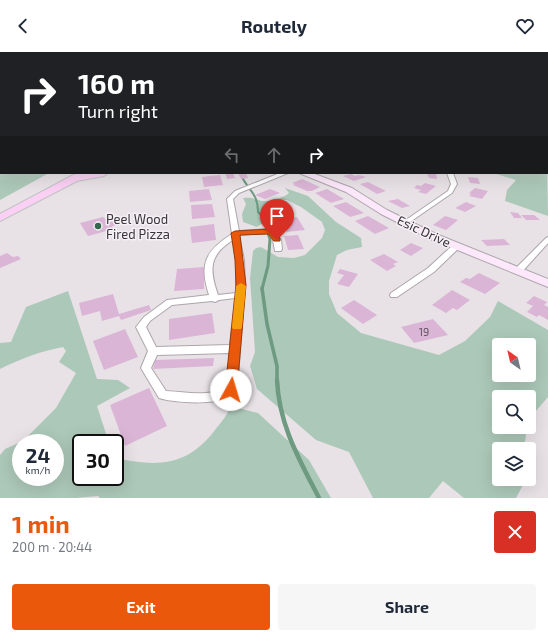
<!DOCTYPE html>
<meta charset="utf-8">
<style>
body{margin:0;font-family:"Exo 2",sans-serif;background:#f6f6f7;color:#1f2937;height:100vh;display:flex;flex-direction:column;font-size:15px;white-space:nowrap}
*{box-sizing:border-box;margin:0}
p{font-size:13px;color:#747a83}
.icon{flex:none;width:22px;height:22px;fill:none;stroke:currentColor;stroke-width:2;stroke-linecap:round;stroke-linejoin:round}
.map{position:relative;height:446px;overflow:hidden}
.side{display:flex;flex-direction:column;background:#fff;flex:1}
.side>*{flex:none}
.guide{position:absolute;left:0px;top:0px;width:548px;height:122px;box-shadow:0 4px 16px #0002;background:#202124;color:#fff;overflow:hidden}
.needle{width:26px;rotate:326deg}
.buttons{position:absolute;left:492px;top:286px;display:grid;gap:8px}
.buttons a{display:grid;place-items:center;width:44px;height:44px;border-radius:4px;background:#fff;box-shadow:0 4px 16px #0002;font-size:20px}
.speed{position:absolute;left:12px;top:382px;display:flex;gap:8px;font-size:20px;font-weight:700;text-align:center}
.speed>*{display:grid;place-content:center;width:52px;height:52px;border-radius:50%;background:#fff;box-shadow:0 4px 16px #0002;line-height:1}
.speed small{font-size:10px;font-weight:400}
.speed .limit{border:2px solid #111;border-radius:6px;background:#fff;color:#111}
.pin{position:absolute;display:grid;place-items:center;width:34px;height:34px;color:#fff;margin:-41px -17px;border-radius:50% 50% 50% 0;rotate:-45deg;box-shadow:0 0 4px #0007}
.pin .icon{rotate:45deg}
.me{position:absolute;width:44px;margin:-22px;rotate:6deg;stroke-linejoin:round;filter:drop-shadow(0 0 3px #0008)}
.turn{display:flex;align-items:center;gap:14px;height:84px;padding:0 12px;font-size:18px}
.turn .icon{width:52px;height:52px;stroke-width:2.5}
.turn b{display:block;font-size:28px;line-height:34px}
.lanes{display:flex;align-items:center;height:38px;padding:0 12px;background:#0003;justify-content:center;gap:20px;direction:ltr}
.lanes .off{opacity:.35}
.round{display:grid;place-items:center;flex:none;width:42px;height:42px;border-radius:4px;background:#f6f6f7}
.head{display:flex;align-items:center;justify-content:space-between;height:68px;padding:0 12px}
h1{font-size:24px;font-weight:700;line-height:30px;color:#ea580c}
.button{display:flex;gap:8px;margin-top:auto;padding:8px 12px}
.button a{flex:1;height:46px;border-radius:4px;background:#ea580c;color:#fff;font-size:16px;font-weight:700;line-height:46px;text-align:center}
.button a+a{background:#f6f6f7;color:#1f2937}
header{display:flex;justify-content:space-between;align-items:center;height:52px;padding:0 12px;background:#fff;font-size:18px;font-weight:700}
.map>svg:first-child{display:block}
.green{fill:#acc8b8;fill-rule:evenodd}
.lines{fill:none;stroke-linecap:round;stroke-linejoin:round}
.stream-far3{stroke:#6d9a81;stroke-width:2}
.stream-far2{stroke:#6d9a81;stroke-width:3}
.stream-far1{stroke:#6d9a81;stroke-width:3.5}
.stream{stroke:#6d9a81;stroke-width:4.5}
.building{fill:#dbb5d6}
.street-casing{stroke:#aca6ab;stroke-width:2}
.secondary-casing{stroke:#aca6ab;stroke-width:2}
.primary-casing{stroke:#c3c3c3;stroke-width:2}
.street{fill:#fff;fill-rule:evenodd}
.secondary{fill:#fce8fa;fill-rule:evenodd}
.primary{fill:#fad0f4;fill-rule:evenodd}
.route{fill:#ea580c;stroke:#983908}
.slow{fill:#f59e0b}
.poi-dot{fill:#33684d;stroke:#f6eff5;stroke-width:1.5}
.labels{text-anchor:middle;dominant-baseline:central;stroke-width:3;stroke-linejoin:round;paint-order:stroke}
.number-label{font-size:11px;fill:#615660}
.poi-label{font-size:13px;fill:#383638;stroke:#f6eff5;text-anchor:start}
.street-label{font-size:13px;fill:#383638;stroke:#f6eff5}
</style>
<header><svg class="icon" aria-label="back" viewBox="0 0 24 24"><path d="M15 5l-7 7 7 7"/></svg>Routely<svg class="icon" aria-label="heart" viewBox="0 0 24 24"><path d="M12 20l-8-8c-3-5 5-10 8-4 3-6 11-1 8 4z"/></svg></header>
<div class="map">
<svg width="548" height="446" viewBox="0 0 548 446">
<rect width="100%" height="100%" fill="#e8e2e7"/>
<g class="green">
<polygon points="547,106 548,164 505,149 507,138 516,128 493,121 547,121"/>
<polygon points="0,109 1,121 49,121 0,148"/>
<path d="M285 136 308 144 336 170 361 186 362 195 347 198 337 203 329 229V242L337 261 361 281 439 303 465 289 490 265 498 249 548 278V345L529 367V345H499V375H527L524 397H499V427H524V431L516 446H464L443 429 429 446H373L349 400 316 388 257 337 250 314 255 300 250 226 253 199 256 196 261 195 278 205 294 206 305 203 322 186 325 178 322 170 301 155 287 148H279L265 155 262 162 264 170 257 175 243 170 242 162 246 152 243 146C253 145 254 147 262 149 270 150 283 146 289 141ZM499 293H529V323H499Z"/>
<path d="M68 239 97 327 118 328 130 336 97 354 109 391H81V425H115V406C157 415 187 415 215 378 221 370 228 363 230 354L258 361 309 408 331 446H100L98 444 76 446H0V403L5 397 23 389 56 356 76 321 59 310 66 299 63 295C41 299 20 307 0 317V291L11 290 26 255ZM21 391H55V425H21Z"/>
</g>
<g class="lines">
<path class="stream-far3" d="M240 121C247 138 258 140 258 160L264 166"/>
<polyline class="stream-far2" points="262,237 268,214 270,187 263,165"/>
<polyline class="stream-far1" points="262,236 267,272 277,314 277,329"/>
<path class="stream" d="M277 328C279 373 299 407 319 446"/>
</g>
<g class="building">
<polygon points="225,121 233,121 235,126 227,127"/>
<polygon points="238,121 246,121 248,126 241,127"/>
<polygon points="427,121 436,121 437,127 429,126"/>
<polygon points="351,122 355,124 359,123 366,125 354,129 343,124"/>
<polygon points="220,123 223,133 204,135 202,125"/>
<polygon points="468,125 478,126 480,132 470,131"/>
<polygon points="302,127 320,135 312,139 307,139 293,133 295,132 292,131"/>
<polygon points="368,130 386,139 377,142 360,132"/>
<polygon points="425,131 436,134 426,142 418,140 421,138 414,136 417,133 421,134"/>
<polygon points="475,136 488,139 482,147 469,144 471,142 469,141"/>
<polygon points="209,137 212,148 190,150 189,139"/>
<polygon points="270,137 280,141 265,147 255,143"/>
<polygon points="327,137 344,147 331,151 315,141"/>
<polygon points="398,147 410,154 402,156 388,149"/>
<polygon points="346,150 364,161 350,165 333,154"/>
<polygon points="466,150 476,154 465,160 455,156"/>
<polygon points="286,151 292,162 278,163 273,152"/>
<polygon points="212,152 215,165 192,167 191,153"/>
<polygon points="510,160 518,161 522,166 514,166"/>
<polygon points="521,163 534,163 540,168 526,168"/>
<polygon points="368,164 389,176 375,182 355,169"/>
<polygon points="445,164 458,168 446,178 433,173"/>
<polygon points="103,165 109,170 114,169 117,173 112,174 114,177 88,184 80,171"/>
<polygon points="297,165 305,178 287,180 280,167"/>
<polygon points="214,172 216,188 192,191 190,175"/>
<polygon points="298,183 304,197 288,198 284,184"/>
<polygon points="504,187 510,193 487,194 481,188"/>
<polygon points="411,191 423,196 411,204 400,198"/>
<polygon points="7,201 13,205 18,204 21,207 0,216 0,204"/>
<polygon points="384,202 398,210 393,212 396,214 387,219 370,208"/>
<polygon points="204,215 204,237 174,239 177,217"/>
<polygon points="340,217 358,222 349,235 337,232 344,223 337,221"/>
<polygon points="479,221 500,231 485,242 460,230 466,226 470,227"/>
<polygon points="452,238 470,248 457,258 453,256 446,261 432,253"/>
<polygon points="113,242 119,262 149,253 151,258 121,268 119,264 102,269 100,259 82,264 79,251"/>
<polygon points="534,244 547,250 544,253 548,255 548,268 539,263 537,265 527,260 533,254 526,251"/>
<polygon points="354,248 377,263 363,272 341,256"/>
<polygon points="212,261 215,281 169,288 169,267"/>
<polygon points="433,267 448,283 414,291 401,275"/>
<polygon points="125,277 138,305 104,318 93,289"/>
<polygon points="214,306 213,314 153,317 155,308"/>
<polygon points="149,336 167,374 125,394 110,353"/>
</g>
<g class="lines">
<g class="street-casing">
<g id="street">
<rect x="0" y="77" width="1" height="2"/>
<path d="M280 121H288L239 141 233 147 239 179 268 177 271 172 267 167 266 156 267 155H271L273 167 277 172 273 179 281 188 282 197 281 199H275L273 188 268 181 239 183 244 208 245 233 237 339C228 355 174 351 159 346L141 316 148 299 136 275 144 265 167 248 209 243C199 212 205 199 232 182L227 147 235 139ZM233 188 236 208V241L218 243C209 217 209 203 233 188ZM235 246 230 293 156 295 146 275 150 269 172 253 212 249 215 250 219 248ZM230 301 226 336C208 345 185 340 166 339L151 316 157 303Z"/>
<polygon points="447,121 453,121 457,132 452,141 407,172 403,172 403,170 448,139 451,132"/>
<polygon points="548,185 548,191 521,221 515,221 514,219 515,217 546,186"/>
<polygon points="453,193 459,193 460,195 434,220 397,245 391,245 390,243 391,241 428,216"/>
</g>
</g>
<g class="secondary-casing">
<polygon id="secondary" points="299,121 312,121 352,136 387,158 436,182 548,227 548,235 428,186 381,162 346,140"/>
</g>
<g class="primary-casing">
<polygon id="primary" points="77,121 108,121 104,124 77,129 0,169 0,162"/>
</g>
<use href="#street" class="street"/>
<use href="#secondary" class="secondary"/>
<use href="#primary" class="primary"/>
</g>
<linearGradient id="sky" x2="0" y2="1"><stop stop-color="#77aabf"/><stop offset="0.52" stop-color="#f5f2f4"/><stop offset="1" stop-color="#f5f2f4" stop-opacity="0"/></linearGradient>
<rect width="548" height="130" fill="url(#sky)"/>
<polygon class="route" points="270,177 272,178 280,186 280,189 274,189 268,182 240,183 246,233 237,338 235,342 231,344 226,342 225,338 236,233 235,208 231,181 235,179"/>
<polygon class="slow" points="241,231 246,234 242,275 241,277 233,277 232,275 236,234"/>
<circle class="poi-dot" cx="98" cy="174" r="4"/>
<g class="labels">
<g class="number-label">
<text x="424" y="279">19</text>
</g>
<g class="poi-label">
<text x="106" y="167">Peel Wood<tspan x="106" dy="15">Fired Pizza</tspan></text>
</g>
<g class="street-label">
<text transform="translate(424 179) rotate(25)">Esic Drive</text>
</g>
</g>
</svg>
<div class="buttons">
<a><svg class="needle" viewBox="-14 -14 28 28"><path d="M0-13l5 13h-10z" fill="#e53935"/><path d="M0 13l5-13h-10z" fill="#747a83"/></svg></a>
<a><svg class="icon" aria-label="search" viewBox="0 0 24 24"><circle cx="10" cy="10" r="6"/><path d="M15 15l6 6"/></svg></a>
<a><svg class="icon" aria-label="layers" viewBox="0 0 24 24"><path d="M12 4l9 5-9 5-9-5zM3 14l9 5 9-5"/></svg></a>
</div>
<div class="speed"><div>24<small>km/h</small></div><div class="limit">30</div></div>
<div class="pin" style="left:277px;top:188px;background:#d93025"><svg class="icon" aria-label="arrive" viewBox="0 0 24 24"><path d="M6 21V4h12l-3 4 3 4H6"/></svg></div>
<svg class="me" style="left:231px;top:338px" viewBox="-20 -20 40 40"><circle r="19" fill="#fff"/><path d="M0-13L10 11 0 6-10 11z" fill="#ea580c"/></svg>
<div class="guide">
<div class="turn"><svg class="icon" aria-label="right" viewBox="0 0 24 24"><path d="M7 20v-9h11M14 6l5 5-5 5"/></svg><div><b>160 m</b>Turn right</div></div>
<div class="lanes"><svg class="icon off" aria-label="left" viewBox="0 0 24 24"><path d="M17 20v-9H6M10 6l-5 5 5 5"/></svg><svg class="icon off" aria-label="ahead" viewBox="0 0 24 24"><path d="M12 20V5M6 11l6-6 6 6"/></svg><svg class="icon" aria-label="right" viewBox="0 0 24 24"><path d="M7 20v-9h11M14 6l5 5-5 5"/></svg></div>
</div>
</div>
<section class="side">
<div class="head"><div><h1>1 min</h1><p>200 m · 20:44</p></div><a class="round" style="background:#d93025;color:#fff"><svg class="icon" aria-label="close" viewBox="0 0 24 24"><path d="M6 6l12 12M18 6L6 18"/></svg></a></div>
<div class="button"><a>Exit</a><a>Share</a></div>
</section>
